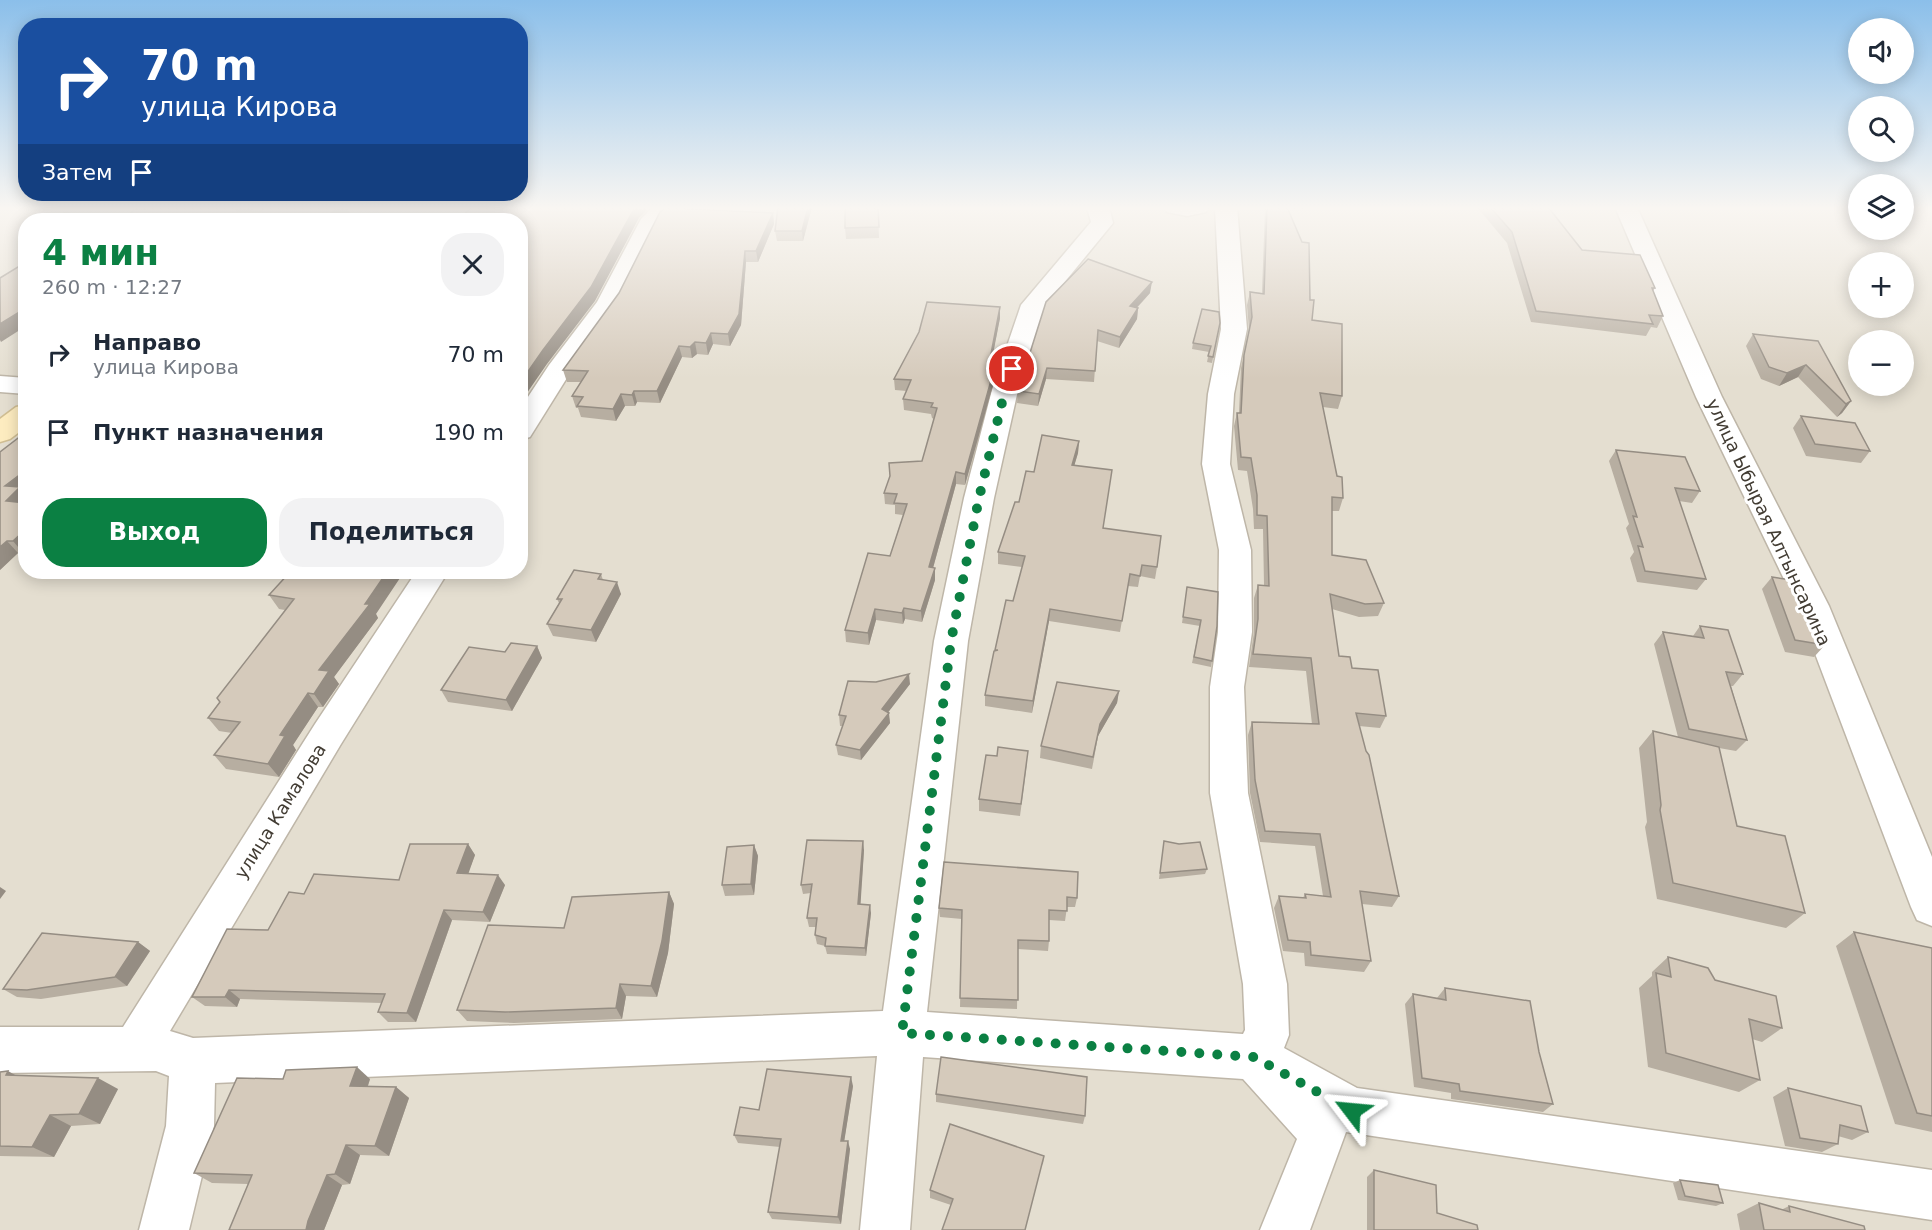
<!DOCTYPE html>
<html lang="ru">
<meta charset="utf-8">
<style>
body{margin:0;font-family:"DejaVu Sans",sans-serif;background:#f2f2f3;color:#1f2937;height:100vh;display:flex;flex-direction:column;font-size:22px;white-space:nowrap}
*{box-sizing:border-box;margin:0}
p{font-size:20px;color:#747a83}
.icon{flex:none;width:33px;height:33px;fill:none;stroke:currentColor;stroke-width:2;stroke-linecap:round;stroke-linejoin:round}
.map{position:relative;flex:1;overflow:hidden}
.drawer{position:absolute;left:18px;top:213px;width:510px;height:366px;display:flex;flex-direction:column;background:#fff;border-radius:24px;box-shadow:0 3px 15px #0003}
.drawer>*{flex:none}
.top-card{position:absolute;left:18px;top:18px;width:510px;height:183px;border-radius:24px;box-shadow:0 3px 15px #0003;background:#1a4fa0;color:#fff;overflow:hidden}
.controls{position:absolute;left:1848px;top:18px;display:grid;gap:12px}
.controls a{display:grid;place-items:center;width:66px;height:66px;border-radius:50%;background:#fff;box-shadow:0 3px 15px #0003;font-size:30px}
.pin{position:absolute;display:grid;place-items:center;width:51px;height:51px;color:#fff;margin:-26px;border:3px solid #fff;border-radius:50%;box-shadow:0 2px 6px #0007}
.me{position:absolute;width:66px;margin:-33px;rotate:299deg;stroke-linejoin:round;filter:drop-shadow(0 0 4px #0008)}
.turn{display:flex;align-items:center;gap:21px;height:126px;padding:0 24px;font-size:27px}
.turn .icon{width:78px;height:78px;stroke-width:2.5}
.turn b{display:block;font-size:42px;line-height:51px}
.then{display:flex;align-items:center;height:57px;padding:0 24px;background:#0003;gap:12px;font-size:22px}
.round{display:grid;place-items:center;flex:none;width:63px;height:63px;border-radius:24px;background:#f2f2f3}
.overview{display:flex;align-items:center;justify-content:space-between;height:102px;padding:0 24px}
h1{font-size:36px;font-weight:600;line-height:45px;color:#0b8043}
.primary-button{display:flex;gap:12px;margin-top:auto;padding:12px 24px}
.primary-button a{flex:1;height:69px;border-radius:24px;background:#0b8043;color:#fff;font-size:24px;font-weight:600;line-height:69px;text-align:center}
.primary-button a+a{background:#f2f2f3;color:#1f2937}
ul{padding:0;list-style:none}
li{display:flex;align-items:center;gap:18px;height:78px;padding:0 24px}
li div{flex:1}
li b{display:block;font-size:22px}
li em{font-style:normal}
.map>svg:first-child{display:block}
.residential{fill:#e4ded0;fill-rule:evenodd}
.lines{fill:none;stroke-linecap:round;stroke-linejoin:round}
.street-casing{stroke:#beb6a8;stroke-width:3}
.secondary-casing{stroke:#d0be93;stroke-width:3}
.street{fill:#fff;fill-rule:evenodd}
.secondary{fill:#fdecc0;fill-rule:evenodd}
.wall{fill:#b7aea1}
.shaded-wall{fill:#958d83}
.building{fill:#d5cabb;stroke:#958d83;stroke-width:1.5}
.route{stroke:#0b8043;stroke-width:10;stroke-dasharray:0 18}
.labels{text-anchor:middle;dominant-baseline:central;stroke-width:6;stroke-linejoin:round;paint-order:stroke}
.street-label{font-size:18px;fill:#423c33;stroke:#fff}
</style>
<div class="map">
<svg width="1932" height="1230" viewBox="0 0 1932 1230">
<rect width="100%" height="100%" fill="#f1ece2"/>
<path class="residential" d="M0 207H1858V230H1904V207H1932V1230H0ZM26 220H520V572H26ZM1858 262H1904V308H1858ZM1858 340H1904V386H1858Z"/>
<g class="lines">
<g class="street-casing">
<g id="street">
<polygon points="653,207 753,207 750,212 742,214 681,214 673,211 661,222 620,303 570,373 530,437 520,440 520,409 549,365 597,302 641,219"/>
<polygon points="1087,207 1109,207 1113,223 1045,306 1018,390 994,498 968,641 927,1012 1243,1034 1245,1030 1243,984 1210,793 1210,687 1218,632 1219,550 1202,464 1208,394 1221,329 1215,207 1237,207 1247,329 1234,394 1230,464 1251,550 1252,632 1244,687 1248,793 1287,984 1289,1035 1284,1048 1357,1088 1932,1170 1932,1220 1346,1132 1310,1230 1260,1230 1297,1139 1243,1079 923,1057 910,1230 860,1230 877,1056 215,1083 214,1126 189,1230 139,1230 166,1126 169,1076 156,1071 0,1073 0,1027 123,1027 315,724 416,572 448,572 341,744 170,1031 193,1038 883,1011 934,641 964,498 992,390 1021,305 1091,222"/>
<polygon points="1164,207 1209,207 1206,212 1187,216 1167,212"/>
<polygon points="1615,207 1637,207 1722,397 1829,606 1932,857 1932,926 1917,920 1911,907 1797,606 1696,397"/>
<polygon points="0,376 26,378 26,394 0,392"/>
</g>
</g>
<g class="secondary-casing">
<polygon id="secondary" points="26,405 26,427 10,439 0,442 0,419 16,407"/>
</g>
<use href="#street" class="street"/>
<use href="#secondary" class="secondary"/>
</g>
<g class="wall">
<polygon points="778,207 812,207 803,241 777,241 775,231"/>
<polygon points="878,207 879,238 846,239 845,228"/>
<polygon points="1259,207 1306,207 1305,209 1288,209 1310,300 1312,320 1342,396 1338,409 1323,407 1337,476 1343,498 1339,511 1332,511 1332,555 1384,603 1378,616 1359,617 1332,609 1339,656 1352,668 1386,716 1380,728 1359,726 1399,896 1392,907 1362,904 1371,961 1364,972 1305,966 1304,953 1283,951 1274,908 1279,896 1303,898 1305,894 1323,896 1315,846 1260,842 1250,793 1248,735 1252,722 1312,724 1306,671 1249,667 1254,632 1254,598 1258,585 1264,585 1263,529 1254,529 1253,509 1247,471 1238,470 1234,426 1237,413 1239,413 1241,368 1249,329 1247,305 1250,292 1262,293 1265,208 1260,208"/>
<polygon points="1477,207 1548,207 1582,250 1655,288 1653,291 1663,316 1657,328 1651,327 1646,336 1531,322 1507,243"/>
<polygon points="690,209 773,213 774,224 758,262 746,262 741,325 730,346 713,344 708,355 697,354 692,358 682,357 660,403 637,402 635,406 625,406 616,421 581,417 578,408 576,408 572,396 581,382 567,382 563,370"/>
<polygon points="1150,293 1137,308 1138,308 1137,319 1119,348 1097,341 1094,382 1046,379 1038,406 1017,403 1018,391 1046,302"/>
<polygon points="1000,307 1000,318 992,357 1000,348 1000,360 965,485 956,484 933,568 935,580 922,622 905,619 903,624 876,620 869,645 846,642 845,630 890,556 903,515 895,514 895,505 885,504 884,493 922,461 934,419 932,418 931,414 904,410 903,399 907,391 895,390 894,379"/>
<polygon points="1220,323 1212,363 1207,362 1209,352 1192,349 1193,343"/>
<polygon points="1753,334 1818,341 1851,401 1842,413 1837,417 1798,377 1779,386 1761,379 1746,346"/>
<polygon points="1801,416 1870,451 1861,463 1806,456 1793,428"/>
<polygon points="26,432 24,492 26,494 26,552 24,554 18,553 0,570"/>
<polygon points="1079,441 1078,453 1074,465 1104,528 1157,567 1155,579 1140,576 1138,587 1128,586 1120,632 1049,621 1032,713 985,706 985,695 1006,600 1013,601 1022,567 998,564 998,552 1019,502 1034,472"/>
<polygon points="1616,450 1700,491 1692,503 1679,501 1706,579 1697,590 1637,582 1630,558 1634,552 1626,528 1629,524 1609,461"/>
<polygon points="601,574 603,580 621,594 596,642 553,636 547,624 559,603 557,599"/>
<polygon points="1772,577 1825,645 1814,657 1785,652 1762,589"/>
<polygon points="1187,587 1218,592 1212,661 1211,667 1192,663 1200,626 1182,623"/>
<polygon points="269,595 376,614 378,618 334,677 339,684 323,707 318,707 293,745 296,750 279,777 226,769 214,755 232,733 219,731 208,718 285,610 279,609"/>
<polygon points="1700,626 1743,674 1733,686 1731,686 1747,740 1736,751 1719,748 1737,826 1805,913 1786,928 1657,899 1645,827 1647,822 1639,748 1653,731 1678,737 1654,644 1663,632 1693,636"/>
<polygon points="537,646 542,658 512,711 448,702 441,690 505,652"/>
<polygon points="876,682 910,684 888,712 890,723 861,760 838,755 836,745 843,726 840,726 839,715"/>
<polygon points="1119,691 1117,703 1098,736 1092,769 1040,758 1041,746"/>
<polygon points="1027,763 1020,816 979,811 979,799"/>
<polygon points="1164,841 1179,844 1207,869 1205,874 1159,879"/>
<polygon points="468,844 475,855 468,873 505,885 490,922 452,920 416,1022 388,1022 378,1012 382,1003 240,999 237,1007 205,1006 192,997 268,930 304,894 399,880"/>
<polygon points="754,845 758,856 754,895 725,896 722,885"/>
<polygon points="864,850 860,904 871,913 866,956 827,954 825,946 817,944 815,935 816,927 809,927 807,918 811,893 803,894 801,885"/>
<polygon points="944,862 1077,898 1075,907 1067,907 1065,921 1049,920 1049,941 1048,951 1018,949 1017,1009 960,1007 962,919 940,917 939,908"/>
<polygon points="669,892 674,904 668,953 657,997 626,996 622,1019 514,1023 467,1021 457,1010 564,928"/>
<polygon points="1854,932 1932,948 1932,1132 1895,1124 1836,946"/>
<polygon points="138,942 150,951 127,986 41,999 17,997 3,989"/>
<polygon points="1668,957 1715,980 1782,1028 1762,1042 1752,1039 1760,1080 1739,1092 1648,1067 1639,988 1652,976 1652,972"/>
<polygon points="1445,988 1539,1052 1553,1104 1543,1112 1451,1099 1451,1093 1414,1087 1405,1004 1413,994 1437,998"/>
<polygon points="0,1072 15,1075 118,1089 100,1124 71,1126 54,1157 0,1156"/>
<polygon points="370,1079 368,1086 396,1087 409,1098 389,1156 360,1155 350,1184 342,1185 324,1230 229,1230 248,1184 212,1183 194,1173"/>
<polygon points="853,1086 844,1141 850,1149 841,1224 772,1219 768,1212 780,1147 738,1143 734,1135 759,1110"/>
<polygon points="1788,1088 1868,1132 1852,1140 1838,1136 1838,1144 1822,1152 1785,1146 1773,1097"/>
<polygon points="936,1094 1085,1116 1083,1124 936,1102"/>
<polygon points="1044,1156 1043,1164 951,1205 930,1198 930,1190"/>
<polygon points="1374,1170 1437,1213 1478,1230 1367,1230 1367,1177"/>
<polygon points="1680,1180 1723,1203 1716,1206 1678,1200 1673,1183"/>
<polygon points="1759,1203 1781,1210 1789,1206 1865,1230 1740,1230 1737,1214"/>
</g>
<g class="shaded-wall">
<polygon points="237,207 256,207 241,220 235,208"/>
<polygon points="339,207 347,207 350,213 341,220 322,220"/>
<polygon points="635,207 646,207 647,210 639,218 595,301 547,364 520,403 520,383"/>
<polygon points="808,207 812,207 803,241 802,231"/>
<polygon points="773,213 774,224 758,262 756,251"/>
<polygon points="745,251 746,262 741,325 730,346 728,334"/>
<polygon points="1152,282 1150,293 1128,317 1130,306"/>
<polygon points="26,303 26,326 1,342 0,340 0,324"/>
<polygon points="1000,307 1000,318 990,370 990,359"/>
<polygon points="1138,308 1137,319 1119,348 1120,337"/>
<polygon points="711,333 713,344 708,355 706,343"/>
<polygon points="695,342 697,354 692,358 690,347"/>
<polygon points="679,346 682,357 660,403 657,391"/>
<polygon points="1000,348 1000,360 965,485 965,474"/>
<polygon points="1806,365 1798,377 1779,386 1787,373"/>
<polygon points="1047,368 1046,379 1038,406 1039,394"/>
<polygon points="634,391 637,402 635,406 632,395"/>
<polygon points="621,394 625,406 616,421 613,409"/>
<polygon points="1851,401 1842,413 1837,417 1846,404"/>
<polygon points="1079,441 1078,453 1071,477 1072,465"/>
<polygon points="26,470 26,491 24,492 26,494 26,505 6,501 5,486"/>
<polygon points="956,472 956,484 930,579 929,567"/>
<polygon points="26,529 26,552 24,554 13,541"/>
<polygon points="7,541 18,553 0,570 0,547"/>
<polygon points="935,568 935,580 922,622 921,611"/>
<polygon points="387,572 404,572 376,614 378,618 334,677 339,684 323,707 314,694 319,670"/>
<polygon points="617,582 621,594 596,642 591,630"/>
<polygon points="904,608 905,619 903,624 902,613"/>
<polygon points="875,609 876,620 869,645 868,633"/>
<polygon points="1050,609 1049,621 1032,713 1033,701"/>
<polygon points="537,646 542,658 512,711 506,700"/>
<polygon points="909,674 910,684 883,719 882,709"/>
<polygon points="1119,691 1117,703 1098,736 1092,769 1100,724"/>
<polygon points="308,693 318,707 293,745 296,750 279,777 268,764 280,735"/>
<polygon points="889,713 890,723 861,760 860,750"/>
<polygon points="863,841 864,850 860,913 858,904"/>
<polygon points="468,844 475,855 465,883 457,873"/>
<polygon points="754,845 758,856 754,895 751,884"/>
<polygon points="498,875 505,885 490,922 483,912"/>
<polygon points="0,887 6,891 0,899"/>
<polygon points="669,892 674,904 668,953 657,997 651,986"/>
<polygon points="870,905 871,913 866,956 865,948"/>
<polygon points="444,910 452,920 416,1022 407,1013"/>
<polygon points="138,942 150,951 127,986 115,977"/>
<polygon points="620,984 626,996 622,1019 616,1008"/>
<polygon points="229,990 240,999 237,1007 225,997"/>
<polygon points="357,1067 370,1079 364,1097 350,1086"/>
<polygon points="8,1071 29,1083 6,1075"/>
<polygon points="851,1077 853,1086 843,1149 841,1141"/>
<polygon points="98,1078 118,1089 100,1124 79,1114"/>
<polygon points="396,1087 409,1098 389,1156 375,1146"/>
<polygon points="50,1115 71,1126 54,1157 32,1147"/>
<polygon points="848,1141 850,1149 841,1224 838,1217"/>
<polygon points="346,1145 360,1155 350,1184 335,1174"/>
<polygon points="327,1175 342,1185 324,1230 306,1230 308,1221"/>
</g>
<g class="building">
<polygon points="150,207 237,207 235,208 237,211 261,211 266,207 339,207 322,220 52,220 64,213 124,219 135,209 147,209"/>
<polygon points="472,207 635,207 591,287 543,350 520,383 520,220 474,220 459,219"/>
<polygon points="667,207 689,207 688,209 773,213 756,251 745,251 739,314 728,334 711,333 706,343 695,342 690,347 679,346 657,391 634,391 632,395 621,394 613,409 577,406 583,397 572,396 588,371 563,370 619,293 660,212"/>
<polygon points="778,207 808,207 802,231 775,231"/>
<polygon points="845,207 878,207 879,227 845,228"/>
<polygon points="1267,207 1287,207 1302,242 1309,243 1310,300 1314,300 1312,320 1342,324 1342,396 1320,393 1337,476 1342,477 1343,498 1332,497 1332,555 1366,560 1384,603 1365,604 1330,594 1339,656 1350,657 1352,668 1378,670 1386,716 1356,713 1366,751 1369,755 1399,896 1360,891 1371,961 1311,955 1310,942 1288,940 1279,896 1306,898 1305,894 1331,897 1320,834 1265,831 1255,780 1252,722 1319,724 1311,658 1253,654 1258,619 1258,585 1269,586 1267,516 1257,515 1257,495 1251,458 1241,457 1237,413 1241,413 1244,355 1252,317 1250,292 1264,294"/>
<polygon points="1490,207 1548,207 1582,250 1640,255 1655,288 1652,288 1663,316 1649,315 1653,324 1536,311 1512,232"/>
<polygon points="1088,259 1152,282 1130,306 1138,308 1120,337 1098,330 1095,371 1047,368 1039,394 1018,391 1046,302"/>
<polygon points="26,262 26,303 21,306 26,307 26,308 0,324 0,278"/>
<polygon points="927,302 1000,307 990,359 1000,348 965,474 956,472 929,567 935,568 921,611 904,608 902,613 875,609 868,633 845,630 868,553 890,556 907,504 894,503 897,494 884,493 890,476 889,463 922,461 937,408 931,407 933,403 903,399 911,380 894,379 919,332"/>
<polygon points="1202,309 1219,312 1220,323 1213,357 1208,356 1211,346 1193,343"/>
<polygon points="1753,334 1818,341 1851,401 1846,404 1806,365 1787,373 1769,367"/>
<polygon points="1801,416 1855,423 1870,451 1815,444"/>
<polygon points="26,432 26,470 5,486 20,487 6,501 26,503 26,529 13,541 7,541 0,547 0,452"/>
<polygon points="1042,435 1079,441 1072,465 1112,470 1103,528 1161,536 1157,567 1142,565 1140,576 1130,574 1122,621 1050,609 1033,701 985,695 994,651 998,650 995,650 1006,600 1013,601 1025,556 998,552 1015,502 1019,502 1026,471 1034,472"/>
<polygon points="1616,450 1685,457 1700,491 1675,488 1706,579 1645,571 1638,546 1643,547 1633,516 1637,517"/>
<polygon points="574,570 601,574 598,579 617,582 591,630 547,624 562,599 557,599"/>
<polygon points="290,572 387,572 365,604 370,604 319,670 329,671 314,694 308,693 280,735 285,736 268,764 214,755 240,722 208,718 220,702 217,698 294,599 269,595"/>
<polygon points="1772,577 1798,581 1825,645 1795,640"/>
<polygon points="1187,587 1218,592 1217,626 1212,661 1194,657 1201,620 1183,617"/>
<polygon points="1700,626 1728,630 1743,674 1726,672 1747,740 1689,729 1663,632 1704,638"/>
<polygon points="511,643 537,646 506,700 441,690 469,647 505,652"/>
<polygon points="909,674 882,709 889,713 860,750 836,745 846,716 839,715 848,681 876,682"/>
<polygon points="1057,682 1119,691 1100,724 1093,757 1041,746"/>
<polygon points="1653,731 1719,747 1737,826 1785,836 1805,913 1673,883 1660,810 1661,805"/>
<polygon points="998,747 1028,751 1021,804 979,799 986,755 997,756"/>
<polygon points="807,840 863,841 858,904 870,905 865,948 825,946 826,938 815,935 817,918 807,918 812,884 801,885"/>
<polygon points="1164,841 1179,844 1200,842 1207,869 1160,873"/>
<polygon points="410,844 468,844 457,873 498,875 483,912 444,910 407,1013 378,1012 385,994 229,990 225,997 192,997 227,929 268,930 289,892 304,894 314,874 399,880"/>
<polygon points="754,845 751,884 722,885 727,847"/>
<polygon points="944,862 1078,872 1077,898 1067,897 1067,911 1049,910 1049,941 1018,940 1018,1000 960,998 962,910 939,908"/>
<polygon points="669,892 662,941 651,986 620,984 616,1008 505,1012 457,1010 488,925 564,928 572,897"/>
<polygon points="1854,932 1932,948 1932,1116 1917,1113"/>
<polygon points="42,933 138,942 115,977 27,990 3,989"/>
<polygon points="1668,957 1708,968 1715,980 1776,996 1782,1028 1749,1019 1760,1080 1666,1053 1656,973 1671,977"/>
<polygon points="1445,988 1530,1001 1539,1052 1553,1104 1460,1091 1459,1084 1422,1078 1413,994 1446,1000"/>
<polygon points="941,1057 1087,1077 1085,1116 936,1094"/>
<polygon points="357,1067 350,1086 396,1087 375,1146 346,1145 335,1174 327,1175 308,1221 306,1230 229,1230 252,1175 194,1173 237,1078 283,1079 286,1070"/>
<polygon points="767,1069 851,1077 841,1141 848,1141 838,1217 768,1212 781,1139 734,1135 740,1107 759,1110"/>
<polygon points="8,1071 6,1075 98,1078 79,1114 50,1115 32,1147 0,1146 0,1072"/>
<polygon points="1788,1088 1861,1106 1868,1132 1840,1125 1838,1144 1800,1138"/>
<polygon points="950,1124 1044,1156 1025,1230 942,1230 953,1199 930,1190"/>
<polygon points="1374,1170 1436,1185 1437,1213 1477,1225 1478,1230 1374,1230"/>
<polygon points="1680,1180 1718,1185 1723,1203 1685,1196"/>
<polygon points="1759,1203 1790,1212 1789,1206 1864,1226 1865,1230 1764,1230"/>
</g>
<linearGradient id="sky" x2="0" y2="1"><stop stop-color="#8bbfea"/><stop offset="0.55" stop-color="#f9f6f2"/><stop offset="1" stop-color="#f9f6f2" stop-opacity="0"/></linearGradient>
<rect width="1932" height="379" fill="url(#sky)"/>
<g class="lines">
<polyline class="route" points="1012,369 1005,390 979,498 951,641 902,1033 1254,1057 1352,1111"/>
</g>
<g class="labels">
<g class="street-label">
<text transform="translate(1769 522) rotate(65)">улица Ыбырая Алтынсарина</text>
<text transform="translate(280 811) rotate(-58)">улица Камалова</text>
</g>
</g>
</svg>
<div class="controls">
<a><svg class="icon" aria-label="sound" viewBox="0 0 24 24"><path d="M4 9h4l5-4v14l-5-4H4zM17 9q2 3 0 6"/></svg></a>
<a><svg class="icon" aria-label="search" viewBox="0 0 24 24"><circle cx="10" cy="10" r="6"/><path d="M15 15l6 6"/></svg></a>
<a><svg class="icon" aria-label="layers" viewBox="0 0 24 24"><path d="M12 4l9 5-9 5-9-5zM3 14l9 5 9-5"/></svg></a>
<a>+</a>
<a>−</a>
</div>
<div class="pin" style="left:1012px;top:369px;background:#d93025"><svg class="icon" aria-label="arrive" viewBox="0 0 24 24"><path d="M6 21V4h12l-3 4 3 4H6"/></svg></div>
<svg class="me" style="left:1352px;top:1111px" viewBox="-20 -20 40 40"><path d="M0-17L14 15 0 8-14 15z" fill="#0b8043" stroke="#fff" stroke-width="4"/></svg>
<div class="top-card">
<div class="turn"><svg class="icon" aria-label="right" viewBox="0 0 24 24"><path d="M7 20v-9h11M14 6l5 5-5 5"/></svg><div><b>70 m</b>улица Кирова</div></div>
<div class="then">Затем<svg class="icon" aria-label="arrive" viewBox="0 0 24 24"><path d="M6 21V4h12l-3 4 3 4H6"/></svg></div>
</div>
<section class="drawer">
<div class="overview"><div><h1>4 мин</h1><p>260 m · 12:27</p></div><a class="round"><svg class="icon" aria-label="close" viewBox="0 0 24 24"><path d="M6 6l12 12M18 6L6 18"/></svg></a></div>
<ul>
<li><svg class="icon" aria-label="right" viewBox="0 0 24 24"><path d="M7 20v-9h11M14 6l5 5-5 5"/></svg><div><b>Направо</b><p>улица Кирова</p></div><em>70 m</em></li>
<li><svg class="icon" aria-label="arrive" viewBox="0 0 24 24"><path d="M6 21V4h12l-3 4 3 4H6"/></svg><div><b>Пункт назначения</b></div><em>190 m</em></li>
</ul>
<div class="primary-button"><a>Выход</a><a>Поделиться</a></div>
</section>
</div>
